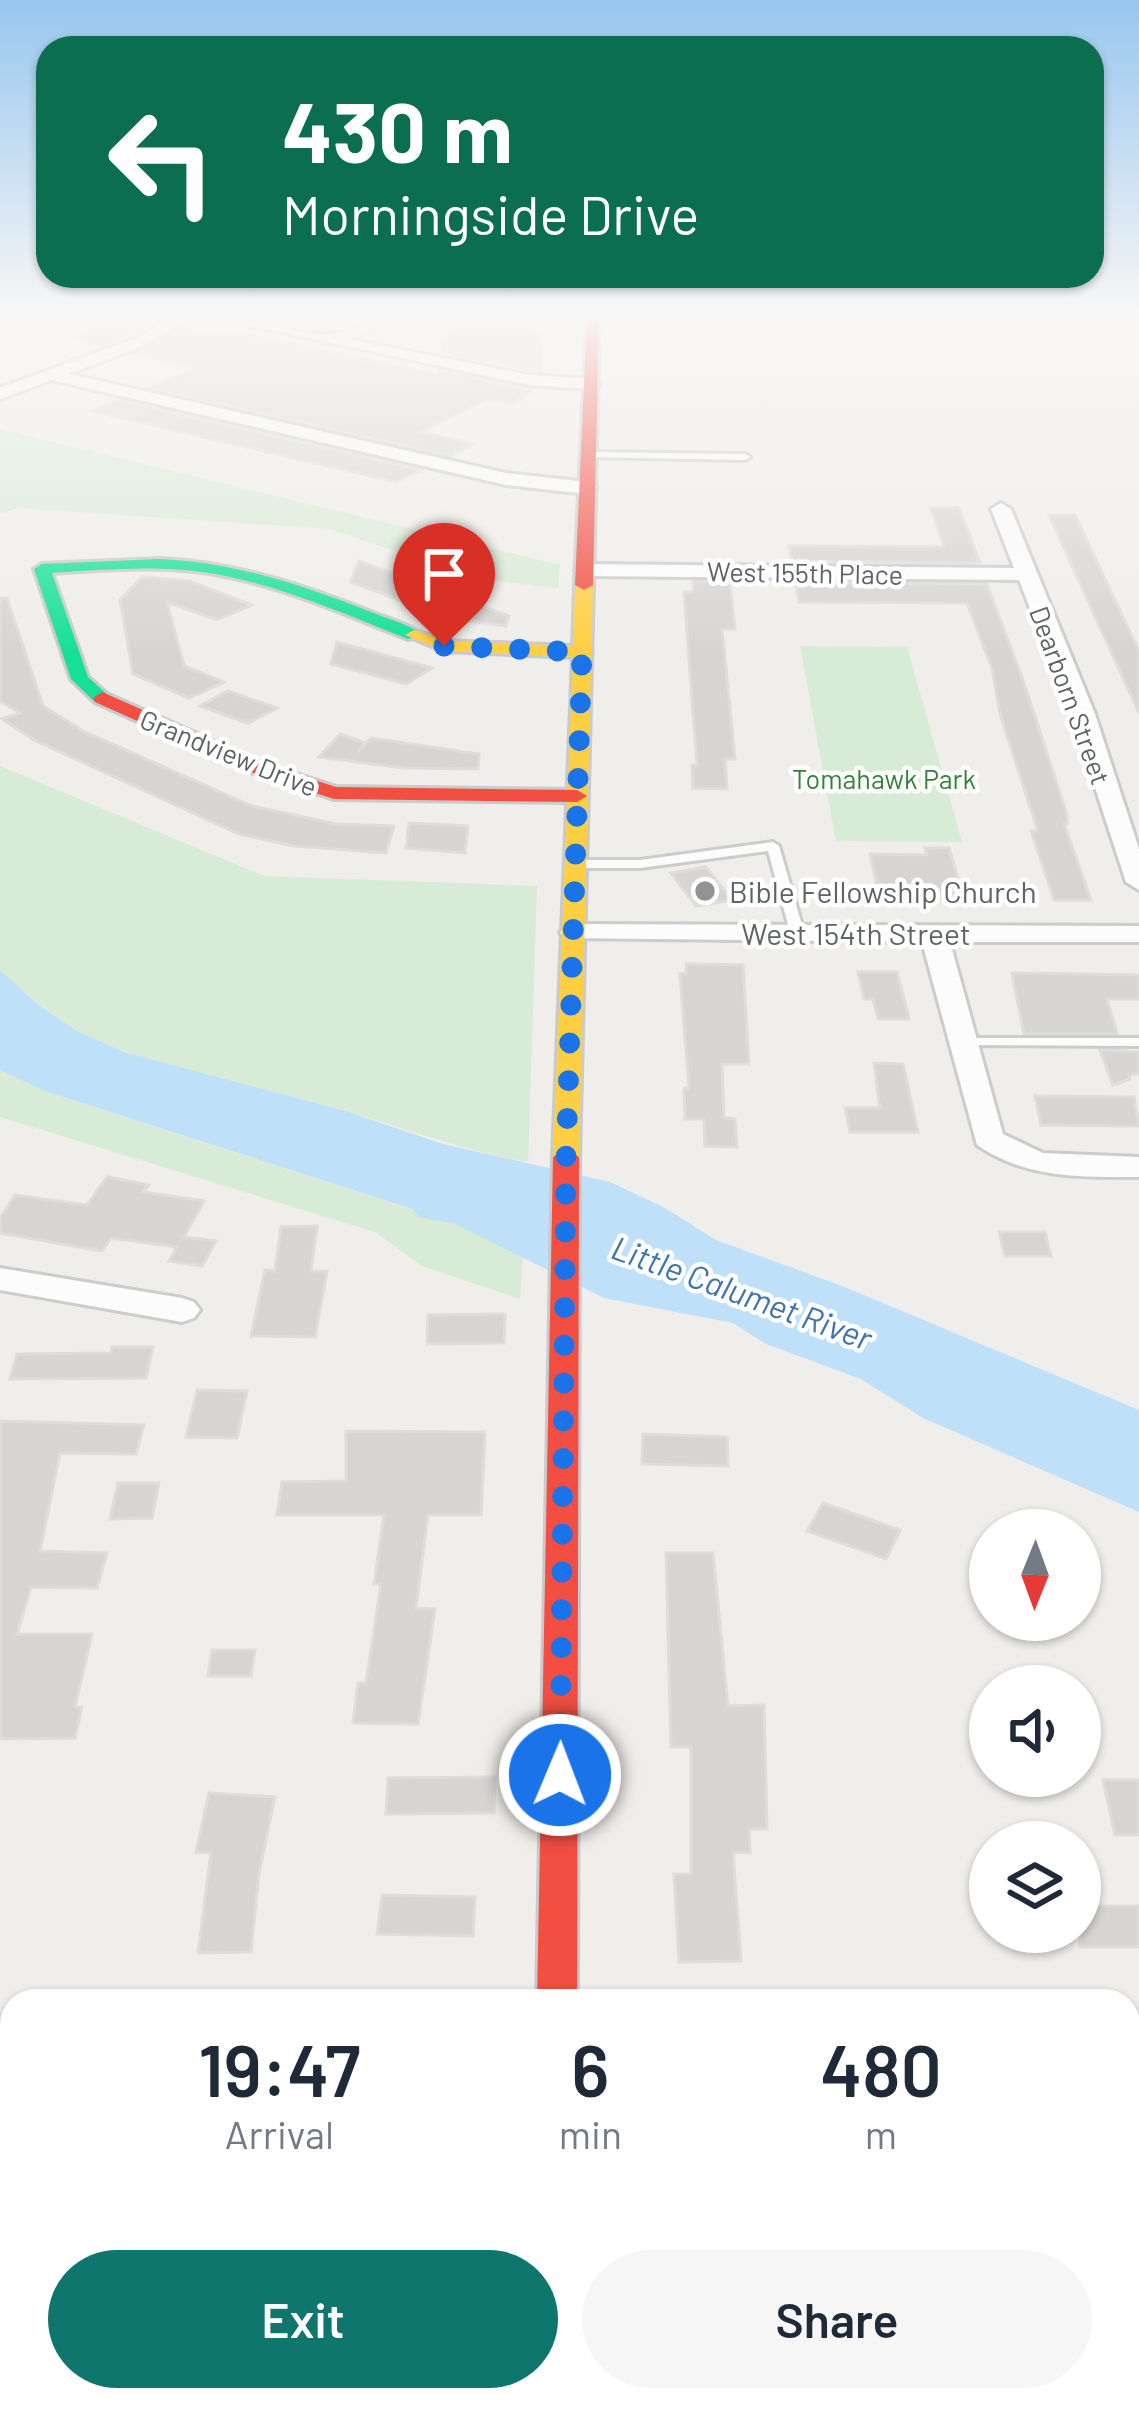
<!DOCTYPE html>
<style>
body{margin:0;font-family:Barlow,sans-serif;background:#f6f6f7;color:#1f2937;height:100vh;display:flex;flex-direction:column;font-size:45px;white-space:nowrap}
*{box-sizing:border-box;margin:0}
p{font-size:39px;color:#747a83}
.icon{flex:none;width:66px;height:66px;fill:none;stroke:currentColor;stroke-width:2;stroke-linecap:round;stroke-linejoin:round}
.map{position:relative;flex:1;overflow:hidden}
.panel{position:absolute;left:0px;top:1989px;width:1140px;height:423px;display:flex;flex-direction:column;background:#fff;border-radius:36px 36px 0 0;box-shadow:0 3px 9px #0004}
.panel>*{flex:none}
.banner{position:absolute;left:36px;top:36px;width:1068px;height:252px;border-radius:36px;box-shadow:0 3px 9px #0004;background:#0b6e4f;color:#fff;overflow:hidden}
.needle{width:78px;rotate:181deg}
.tools{position:absolute;left:969px;top:1509px;display:grid;gap:24px}
.tools a{display:grid;place-items:center;width:132px;height:132px;border-radius:50%;background:#fff;box-shadow:0 3px 9px #0004;font-size:60px}
.pin{position:absolute;display:grid;place-items:center;width:102px;height:102px;color:#fff;margin:-123px -51px;border-radius:50% 50% 50% 0;rotate:-45deg;box-shadow:0 0 12px #0007}
.pin .icon{rotate:45deg}
.me{position:absolute;width:132px;margin:-66px;rotate:1deg;stroke-linejoin:round;filter:drop-shadow(0 0 9px #0008)}
.turn{display:flex;align-items:center;gap:42px;height:252px;padding:0 48px;font-size:54px}
.turn .icon{width:156px;height:156px;stroke-width:2.5}
.turn b{display:block;font-size:84px;line-height:102px}
.eta{display:flex;justify-content:space-evenly;align-items:center;height:204px;text-align:center}
.eta b{font-size:72px;font-weight:600;line-height:84px}
.action{display:flex;gap:24px;margin-top:auto;padding:24px 48px}
.action a{flex:1;height:138px;border-radius:72px;background:#0f766e;color:#fff;font-size:48px;font-weight:600;line-height:138px;text-align:center}
.action a+a{background:#f6f6f7;color:#1f2937}
.map>svg:first-child{display:block}
.green{fill:#d8ebd6}
.water{fill:#bfe0f9}
.building{fill:#d6d5d3;stroke:#deddd9;stroke-width:3}
.lines{fill:none;stroke-linecap:round;stroke-linejoin:round}
.lane-casing{stroke:#cbcccc;stroke-width:6}
.street-casing{stroke:#cbcccc;stroke-width:6}
.fast-casing{stroke:#cacacb;stroke-width:6}
.slow-casing{stroke:#cacacb;stroke-width:6}
.jam-casing{stroke:#cacacb;stroke-width:6}
.lane{fill:#fdfcfc;fill-rule:evenodd}
.street{fill:#fdfcfc;fill-rule:evenodd}
.fast{fill:#16e098;fill-rule:evenodd}
.slow{fill:#ffcf43;fill-rule:evenodd}
.jam{fill:#f24e42;fill-rule:evenodd}
.route{stroke:#1a73e8;stroke-width:21;stroke-dasharray:0 37.8}
.poi-dot{fill:#919496;stroke:#fff;stroke-width:4.5}
.labels{text-anchor:middle;dominant-baseline:central;stroke-width:9;stroke-linejoin:round;paint-order:stroke}
.far-street-label{font-size:27px;fill:#5f6368;stroke:#fff}
.far-park-label{font-size:27px;fill:#348238;stroke:#fff}
.poi-label{font-size:30px;fill:#5f6368;stroke:#fff;text-anchor:start}
.street-label{font-size:30px;fill:#5f6368;stroke:#fff}
.water-label{font-size:33px;font-style:italic;fill:#4174aa;stroke:#fff}
</style>
<div class="map">
<svg width="1139" height="2410" viewBox="0 0 1139 2410">
<rect width="100%" height="100%" fill="#efeeea"/>
<g class="green">
<polygon points="0,429 560,565 558,588 478,579 330,529 18,508 0,514"/>
<polygon points="800,646 907,647 962,842 836,841"/>
<path d="M0 766 264 876 537 886 528 1162C464 1151 405 1128 343 1110 256 1085 159 1074 79 1032 49 1016 25 992 0 970Z"/>
<polygon points="0,1070 45,1091 453,1223 523,1255 520,1299 422,1266 375,1232 0,1117"/>
</g>
<polygon class="water" points="0,970 40,1006 77,1031 126,1053 346,1111 443,1144 610,1182 665,1208 716,1240 842,1286 1139,1410 1139,1512 923,1418 861,1379 766,1344 733,1323 604,1298 453,1223 421,1218 412,1209 45,1091 0,1070"/>
<g class="building">
<polygon points="469,316 530,320 533,330 543,330 540,371 442,353 444,342"/>
<polygon points="107,318 153,323 102,346 71,338"/>
<polygon points="184,327 216,334 227,330 438,375 439,370 532,390 513,404 485,400 420,432 473,444 450,456 149,388 198,368 136,353"/>
<polygon points="118,400 421,470 396,482 92,411"/>
<polygon points="931,508 959,508 980,563 792,561 789,546 944,547"/>
<polygon points="1049,515 1075,515 1139,651 1139,713"/>
<polygon points="359,561 509,616 506,626 448,618 351,582"/>
<polygon points="142,577 190,581 252,605 217,620 167,602 184,666 224,682 189,698 133,674 120,600"/>
<polygon points="693,581 730,582 735,629 722,629 735,759 725,759 727,789 693,788 692,765 697,765 684,592 693,592"/>
<polygon points="795,582 987,584 1025,686 1067,815 1067,824 1064,824 1091,900 1054,900 1031,831 1038,831 1000,714 992,668 967,603 799,602"/>
<polygon points="0,598 7,598 43,706 83,731 252,806 337,824 394,826 386,853 294,846 239,834 34,740 2,719 20,713 0,701"/>
<polygon points="337,642 432,668 406,684 331,664"/>
<polygon points="228,691 277,708 248,723 200,706"/>
<polygon points="340,734 365,743 358,752 371,738 479,754 478,769 404,768 319,757"/>
<polygon points="409,823 468,826 465,853 406,848"/>
<polygon points="925,848 949,848 964,899 880,899 870,854 927,855"/>
<polygon points="706,867 732,900 696,906 671,873"/>
<polygon points="686,964 743,965 749,1064 722,1064 724,1118 735,1119 737,1147 705,1146 704,1119 685,1119 684,1088 689,1088 680,974 686,974"/>
<polygon points="858,972 897,972 909,1019 878,1019 873,999 864,999"/>
<polygon points="1012,973 1139,975 1139,999 1107,999 1117,1034 1024,1034"/>
<polygon points="1100,1050 1139,1052 1139,1074 1129,1074 1130,1079 1113,1085"/>
<polygon points="874,1063 903,1064 918,1132 850,1132 845,1108 880,1108"/>
<polygon points="1035,1096 1134,1097 1139,1126 1041,1125"/>
<polygon points="107,1177 149,1185 143,1192 204,1201 184,1237 216,1241 202,1266 169,1261 177,1247 111,1238 102,1251 0,1233 0,1218 15,1195 87,1205"/>
<polygon points="317,1226 311,1271 327,1271 315,1337 251,1336 265,1270 275,1271 281,1227"/>
<polygon points="999,1232 1045,1232 1051,1256 1005,1256"/>
<polygon points="505,1314 504,1343 427,1344 428,1315"/>
<polygon points="112,1347 153,1347 146,1378 10,1379 17,1354 111,1353"/>
<polygon points="197,1390 247,1391 237,1438 186,1437"/>
<polygon points="0,1421 144,1425 136,1454 60,1453 40,1551 107,1553 97,1588 31,1587 17,1634 92,1634 75,1707 82,1707 75,1738 0,1739"/>
<polygon points="346,1431 485,1432 481,1515 428,1515 416,1608 435,1609 418,1724 353,1723 358,1683 366,1683 381,1584 374,1584 384,1515 277,1515 282,1482 346,1481"/>
<polygon points="643,1434 727,1437 728,1466 642,1464"/>
<polygon points="118,1483 159,1483 152,1518 110,1519"/>
<polygon points="823,1503 900,1530 886,1559 807,1531"/>
<polygon points="666,1553 713,1553 728,1706 764,1705 767,1829 749,1829 750,1853 733,1852 741,1961 679,1962 674,1874 691,1874 691,1747 671,1747"/>
<polygon points="212,1650 255,1650 251,1676 208,1676"/>
<polygon points="495,1777 494,1813 386,1814 388,1778"/>
<polygon points="1103,1780 1139,1780 1139,1835 1115,1835"/>
<polygon points="209,1793 275,1797 259,1873 251,1952 198,1953 211,1853 196,1852"/>
<polygon points="382,1895 475,1897 473,1936 377,1934"/>
<rect x="1080" y="1906" width="59" height="41"/>
</g>
<g class="lines">
<g class="lane-casing">
<g id="lane">
<polygon points="588,452 745,454 750,457 745,460 585,457 585,453"/>
<polygon points="773,842 779,846 804,932 802,935 792,935 790,932 768,851 640,868 577,868 570,864 577,860 640,860"/>
<polygon points="961,1038 1139,1038 1139,1046 956,1045 954,1042 956,1039"/>
</g>
</g>
<g class="street-casing">
<g id="street">
<polygon points="175,316 194,316 148,344 69,374 506,473 587,482 596,488 587,494 506,485 52,380 0,399 0,388 136,338"/>
<path d="M206 316C248 315 287 334 327 334 352 334 374 316 400 316L349 339 529 375 591 379 599 384 591 389 529 385Z"/>
<polygon points="1001,503 1011,509 1095,714 1139,849 1139,890 1126,882 1071,714 1019,580 585,576 575,570 585,564 1014,568 991,509"/>
<path d="M574 924 1139 926V942H950L1003 1134 1043 1153 1139 1157V1177C1082 1177 1026 1179 977 1145L922 942 564 938 560 932Z"/>
<polygon points="0,1268 182,1298 194,1302 200,1310 194,1318 182,1322 0,1290"/>
</g>
</g>
<g class="fast-casing">
<path id="fast" d="M159 559C234 562 302 585 371 612 388 619 409 624 423 635L408 639C350 616 291 590 230 577 172 564 111 569 52 573L88 677 111 698 95 702 71 679 34 569 42 564Z"/>
</g>
<g class="slow-casing">
<polygon id="slow" points="584,580 593,585 579,1157 566,1165 553,1157 573,657 444,651 405,635 414,630 446,641 573,646 575,585"/>
</g>
<g class="jam-casing">
<g id="jam">
<polygon points="587,316 599,316 593,585 584,590 575,585"/>
<polygon points="102,692 265,764 336,787 577,790 587,796 577,802 334,799 251,772 95,702 93,698"/>
<polygon points="566,1149 579,1157 577,2001 537,2001 553,1157"/>
<rect x="529" y="2400" width="46" height="10"/>
</g>
</g>
<use href="#lane" class="lane"/>
<use href="#street" class="street"/>
<use href="#fast" class="fast"/>
<use href="#slow" class="slow"/>
<use href="#jam" class="jam"/>
</g>
<linearGradient id="sky" x2="0" y2="1"><stop stop-color="#97c6ef"/><stop offset="0.48" stop-color="#f8f7f6"/><stop offset="1" stop-color="#f8f7f6" stop-opacity="0"/></linearGradient>
<rect width="1139" height="653" fill="url(#sky)"/>
<g class="lines">
<polyline class="route" points="444,646 582,652 566,1159 560,1775"/>
</g>
<circle class="poi-dot" cx="705" cy="891" r="12"/>
<g class="labels">
<g class="far-street-label">
<text transform="translate(805 572) rotate(1)">West 155th Place</text>
<text transform="translate(1071 695) rotate(70)">Dearborn Street</text>
<text transform="translate(229 752) rotate(22)">Grandview Drive</text>
</g>
<g class="far-park-label">
<text x="884" y="778">Tomahawk Park</text>
</g>
<g class="poi-label">
<text x="729" y="891">Bible Fellowship Church</text>
</g>
<g class="street-label">
<text x="856" y="933">West 154th Street</text>
</g>
<g class="water-label">
<text transform="translate(742 1292) rotate(20)">Little Calumet River</text>
</g>
</g>
</svg>
<div class="tools">
<a><svg class="needle" viewBox="-14 -14 28 28"><path d="M0-13l5 13h-10z" fill="#e53935"/><path d="M0 13l5-13h-10z" fill="#747a83"/></svg></a>
<a><svg class="icon" aria-label="sound" viewBox="0 0 24 24"><path d="M4 9h4l5-4v14l-5-4H4zM17 9q2 3 0 6"/></svg></a>
<a><svg class="icon" aria-label="layers" viewBox="0 0 24 24"><path d="M12 4l9 5-9 5-9-5zM3 14l9 5 9-5"/></svg></a>
</div>
<div class="pin" style="left:444px;top:646px;background:#d93025"><svg class="icon" aria-label="arrive" viewBox="0 0 24 24"><path d="M6 21V4h12l-3 4 3 4H6"/></svg></div>
<svg class="me" style="left:560px;top:1775px" viewBox="-20 -20 40 40"><circle r="17" fill="#1a73e8" stroke="#fff" stroke-width="3"/><path d="M0-11L8 9 0 5-8 9z" fill="#fff"/></svg>
<div class="banner">
<div class="turn"><svg class="icon" aria-label="left" viewBox="0 0 24 24"><path d="M17 20v-9H6M10 6l-5 5 5 5"/></svg><div><b>430 m</b>Morningside Drive</div></div>
</div>
<section class="panel">
<div class="eta">
<div><b>19:47</b><p>Arrival</p></div>
<div><b>6</b><p>min</p></div>
<div><b>480</b><p>m</p></div>
</div>
<div class="action"><a>Exit</a><a>Share</a></div>
</section>
</div>
